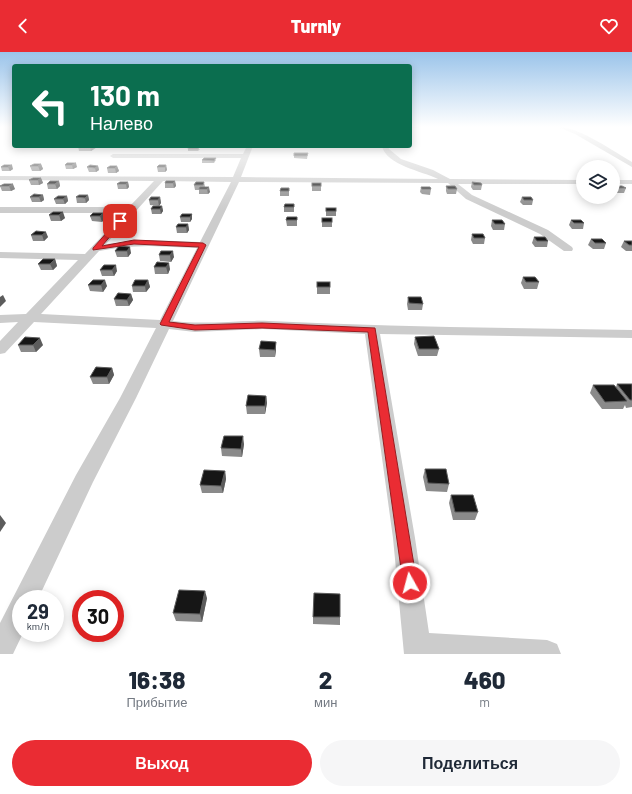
<!DOCTYPE html>
<html lang="ru">
<meta charset="utf-8">
<style>
body{margin:0;font-family:Barlow,sans-serif;background:#f6f6f7;color:#1f2937;height:100vh;display:flex;flex-direction:column;font-size:15px;white-space:nowrap}
*{box-sizing:border-box;margin:0}
p{font-size:13px;color:#747a83}
.icon{flex:none;width:22px;height:22px;fill:none;stroke:currentColor;stroke-width:2;stroke-linecap:round;stroke-linejoin:round}
.map{position:relative;height:602px;overflow:hidden}
.sheet{display:flex;flex-direction:column;background:#fff;flex:1}
.sheet>*{flex:none}
.hud{position:absolute;left:12px;top:12px;width:400px;height:84px;border-radius:4px;box-shadow:0 2px 10px #0003;background:#0b6e4f;color:#fff;overflow:hidden}
.tools{position:absolute;left:576px;top:108px;display:grid;gap:8px}
.tools a{display:grid;place-items:center;width:44px;height:44px;border-radius:50%;background:#fff;box-shadow:0 2px 10px #0003;font-size:20px}
.speed{position:absolute;left:12px;top:538px;display:flex;gap:8px;font-size:20px;font-weight:700;text-align:center}
.speed>*{display:grid;place-content:center;width:52px;height:52px;border-radius:50%;background:#fff;box-shadow:0 2px 10px #0003;line-height:1}
.speed small{font-size:10px;font-weight:400}
.speed .limit{border:6px solid #d22;background:#fff;color:#111}
.pin{position:absolute;display:grid;place-items:center;width:34px;height:34px;color:#fff;margin:-17px;border-radius:8px;box-shadow:0 2px 6px #0006}
.me{position:absolute;width:44px;margin:-22px;rotate:353deg;stroke-linejoin:round;filter:drop-shadow(0 0 3px #0008)}
.turn{display:flex;align-items:center;gap:14px;height:84px;padding:0 12px;font-size:18px}
.turn .icon{width:52px;height:52px;stroke-width:2.5}
.turn b{display:block;font-size:28px;line-height:34px}
.eta{display:flex;justify-content:space-evenly;align-items:center;height:68px;text-align:center}
.eta b{font-size:24px;font-weight:800;line-height:28px}
.action{display:flex;gap:8px;margin-top:auto;padding:8px 12px}
.action a{flex:1;height:46px;border-radius:24px;background:#ea2c33;color:#fff;font-size:16px;font-weight:800;line-height:46px;text-align:center}
.action a+a{background:#f6f6f7;color:#1f2937}
header{display:flex;justify-content:space-between;align-items:center;height:52px;padding:0 12px;background:#ea2c33;color:#fff;font-size:18px;font-weight:800}
.map>svg:first-child{display:block}
.lines{fill:none;stroke-linecap:round;stroke-linejoin:round}
.street{fill:#ccc;fill-rule:evenodd}
.wall{fill:#8a8a8a}
.shaded-wall{fill:#5c5c5c}
.building{fill:#161616;stroke:#5c5c5c}
.route{fill:#ea2c33;stroke:#981d21}
</style>
<header><svg class="icon" aria-label="back" viewBox="0 0 24 24"><path d="M15 5l-7 7 7 7"/></svg>Turnly<svg class="icon" aria-label="heart" viewBox="0 0 24 24"><path d="M12 20l-8-8c-3-5 5-10 8-4 3-6 11-1 8 4z"/></svg></header>
<div class="map">
<svg width="632" height="602" viewBox="0 0 632 602">
<rect width="100%" height="100%" fill="#fff"/>
<g class="lines">
<g class="street">
<path d="M558 75C576 73 615 100 632 110V115L575 82Z"/>
<path d="M247 94H253L241 125 438 127C422 119 386 113 382 94H388L389 97 401 107 433 118 450 127 583 128V132H458L472 143 548 178 572 195 573 197 572 199H564L540 182 466 147 448 131 239 130 173 269C205 273 237 268 269 269 390 275 511 276 632 278V286L380 282 415 486 429 581 547 588 557 592 561 602H404L393 486 365 282 263 277 195 280 169 277 136 346 93 430 38 547H21V581H23L13 602H0V571L76 423 120 346 156 276 34 270 5 301 0 302V289L18 270 0 271V263L26 262 78 208 0 206V200L85 202 124 161H0V155H129L154 129 0 128V124L233 125 241 106H113L110 104 113 102H243ZM163 129 231 130 200 190 149 188 106 192ZM149 194 197 196 160 268 41 262 99 199 123 195Z"/>
<rect x="613" y="128" width="19" height="4"/>
</g>
</g>
<g class="wall">
<polygon points="410,75 419,75 418,76 410,76"/>
<polygon points="78,94 97,95 91,99 79,99"/>
<polygon points="188,97 200,97 198,99 188,99"/>
<polygon points="308,101 307,107 294,106 294,104"/>
<polygon points="202,108 216,108 214,111 202,111"/>
<polygon points="67,111 77,115 73,117 66,117 65,113"/>
<polygon points="41,112 43,117 40,119 32,119 30,114"/>
<polygon points="4,113 13,117 10,119 2,119 1,115"/>
<polygon points="166,113 167,118 165,120 158,120 157,115"/>
<polygon points="98,114 99,118 96,120 89,120 87,115"/>
<polygon points="117,114 119,119 116,121 108,121 107,116"/>
<polygon points="582,117 583,117 583,123 580,121"/>
<polygon points="41,126 43,131 39,133 31,133 29,128"/>
<polygon points="59,129 60,134 57,137 48,137 47,132"/>
<polygon points="175,129 176,134 174,136 165,136 165,131"/>
<polygon points="128,130 129,135 127,137 118,137 117,132"/>
<polygon points="204,130 205,135 210,140 208,142 199,142 199,138 195,138 194,133"/>
<polygon points="472,130 482,133 481,138 473,138 471,135"/>
<polygon points="321,131 321,139 312,139 312,134"/>
<polygon points="582,131 583,131 583,138 581,136"/>
<polygon points="4,132 15,137 11,139 2,139 0,134"/>
<polygon points="446,134 457,137 456,142 447,142 446,139"/>
<polygon points="614,134 626,136 624,141 615,141 613,140"/>
<polygon points="421,135 431,137 430,143 422,142 420,140"/>
<polygon points="289,136 289,144 280,144 280,139"/>
<polygon points="43,143 44,148 41,150 32,150 30,145"/>
<polygon points="88,143 89,148 86,151 77,151 76,145"/>
<polygon points="67,144 68,149 65,152 56,152 54,147"/>
<polygon points="160,145 161,151 159,154 150,153 149,148"/>
<polygon points="522,145 533,148 532,153 523,153 520,150"/>
<polygon points="294,152 294,160 284,160 284,155"/>
<polygon points="162,154 163,159 161,162 152,162 151,157"/>
<rect x="326" y="156" width="10" height="8"/>
<polygon points="53,160 65,166 61,169 51,169 49,163"/>
<polygon points="103,161 105,166 102,170 92,169 90,164"/>
<polygon points="192,162 192,167 190,170 181,170 180,165"/>
<polygon points="297,165 297,174 287,174 286,168"/>
<rect x="322" y="166" width="10" height="9"/>
<polygon points="492,168 505,172 504,178 493,178 491,174"/>
<polygon points="571,168 584,171 583,177 572,177 569,173"/>
<polygon points="188,172 189,178 187,181 177,181 176,175"/>
<polygon points="131,173 133,178 130,182 119,182 118,176"/>
<polygon points="36,179 48,185 44,189 33,189 31,183"/>
<polygon points="472,182 485,186 484,192 473,192 471,188"/>
<polygon points="534,185 548,189 547,195 535,195 532,191"/>
<polygon points="591,187 606,191 604,197 593,197 588,193"/>
<polygon points="624,189 632,189 632,199 626,199 621,195"/>
<polygon points="119,194 131,201 128,205 117,205 115,199"/>
<polygon points="161,199 174,205 171,210 160,209 159,203"/>
<polygon points="55,207 57,214 53,218 41,218 38,212"/>
<polygon points="157,210 170,217 168,222 155,222 154,215"/>
<polygon points="104,213 117,219 114,224 102,224 100,218"/>
<polygon points="523,225 539,230 537,237 524,237 521,231"/>
<polygon points="93,228 107,234 103,240 90,239 88,233"/>
<polygon points="148,228 150,235 146,240 133,240 132,234"/>
<rect x="317" y="230" width="13" height="12"/>
<polygon points="131,242 133,248 129,254 116,254 114,247"/>
<polygon points="408,245 423,252 422,258 408,258 407,252"/>
<polygon points="415,285 439,297 437,304 418,304 414,292"/>
<polygon points="18,293 43,293 36,300 21,300"/>
<polygon points="259,297 276,297 275,305 260,305"/>
<polygon points="112,316 114,323 109,332 93,332 90,325"/>
<polygon points="617,332 632,332 632,355 626,356 625,353 623,357 602,357 590,341 593,333 616,335"/>
<polygon points="266,344 267,351 265,362 247,362 246,354"/>
<polygon points="244,392 242,405 222,404 221,396"/>
<polygon points="425,417 449,432 447,440 426,439 423,425"/>
<polygon points="225,419 226,427 223,441 202,441 200,433"/>
<polygon points="451,443 478,460 475,468 453,468 449,451"/>
<polygon points="207,546 202,570 176,569 173,561"/>
<polygon points="313,565 340,565 340,573 313,572"/>
</g>
<g class="shaded-wall">
<polygon points="91,94 97,94 97,95 91,99 90,95"/>
<polygon points="76,111 77,115 73,117 72,113"/>
<polygon points="41,112 43,117 40,119 38,114"/>
<polygon points="12,113 13,117 10,119 8,115"/>
<polygon points="166,113 167,118 165,120 165,115"/>
<polygon points="98,114 99,118 96,120 95,116"/>
<polygon points="117,114 119,119 116,121 115,116"/>
<polygon points="41,126 43,131 39,133 38,128"/>
<polygon points="59,129 60,134 57,137 55,132"/>
<polygon points="175,129 176,134 174,136 173,131"/>
<polygon points="128,130 129,135 127,137 126,132"/>
<polygon points="13,132 15,137 11,139 9,134"/>
<polygon points="209,135 210,140 208,142 207,137"/>
<polygon points="43,143 44,148 41,150 39,145"/>
<polygon points="88,143 89,148 86,151 85,146"/>
<polygon points="67,144 68,149 65,152 63,147"/>
<polygon points="160,145 161,151 159,154 158,148"/>
<polygon points="162,154 163,159 161,162 160,157"/>
<polygon points="63,160 65,166 61,169 59,163"/>
<polygon points="103,161 105,166 102,170 100,164"/>
<polygon points="192,162 192,167 190,170 190,165"/>
<polygon points="188,172 189,178 187,181 186,175"/>
<polygon points="131,173 133,178 130,182 128,176"/>
<polygon points="46,180 48,185 44,189 42,183"/>
<polygon points="130,195 131,201 128,205 127,199"/>
<polygon points="173,199 174,205 171,210 170,203"/>
<polygon points="55,207 57,214 53,218 50,212"/>
<polygon points="169,211 170,217 168,222 166,215"/>
<polygon points="116,213 117,219 114,224 112,218"/>
<polygon points="105,228 107,234 103,240 101,233"/>
<polygon points="148,228 150,235 146,240 145,234"/>
<polygon points="131,242 133,248 129,254 127,248"/>
<polygon points="3,243 6,249 0,255 0,245"/>
<polygon points="40,286 43,293 36,300 33,293"/>
<polygon points="276,290 276,297 275,305 275,298"/>
<polygon points="112,316 114,323 109,332 107,325"/>
<polygon points="266,344 267,351 265,362 265,354"/>
<polygon points="243,384 244,392 242,405 241,397"/>
<polygon points="225,419 226,427 223,441 221,434"/>
<polygon points="0,463 6,471 0,480"/>
<polygon points="205,539 207,546 202,570 200,562"/>
</g>
<g class="building">
<polygon points="78,94 91,94 90,95"/>
<polygon points="189,95 199,95 198,97 188,97"/>
<polygon points="294,101 308,101 307,104 294,104"/>
<polygon points="204,106 216,106 214,109 202,108"/>
<polygon points="67,111 76,111 72,113 65,113"/>
<polygon points="34,112 41,112 38,114 30,114"/>
<polygon points="4,113 12,113 8,115 1,115"/>
<polygon points="90,113 98,114 95,116 87,115"/>
<polygon points="159,113 166,113 165,115 157,115"/>
<polygon points="110,114 117,114 115,116 107,116"/>
<polygon points="33,126 41,126 38,128 29,128"/>
<polygon points="50,129 59,129 55,132 47,132"/>
<polygon points="166,129 175,129 173,131 165,131"/>
<polygon points="120,130 128,130 126,132 117,132"/>
<polygon points="196,130 204,130 203,133 194,133"/>
<polygon points="472,130 481,131 482,133 474,133"/>
<rect x="312" y="131" width="9" height="3"/>
<polygon points="4,132 13,132 9,134 0,134"/>
<polygon points="446,134 455,134 457,137 448,137"/>
<polygon points="614,134 622,134 626,136 617,136"/>
<polygon points="200,135 209,135 207,137 199,137"/>
<polygon points="421,135 430,135 431,137 422,137"/>
<polygon points="281,136 289,136 289,139 280,139"/>
<polygon points="34,142 43,143 39,145 30,145"/>
<polygon points="79,143 88,143 85,146 76,145"/>
<polygon points="58,144 67,144 63,147 54,147"/>
<polygon points="151,145 160,145 158,148 149,148"/>
<polygon points="522,145 531,145 533,148 524,148"/>
<polygon points="285,152 294,152 294,155 284,155"/>
<polygon points="153,154 162,154 160,157 151,157"/>
<rect x="326" y="156" width="10" height="3"/>
<polygon points="53,160 63,160 59,163 49,163"/>
<polygon points="93,161 103,161 100,164 90,164"/>
<polygon points="182,162 192,162 190,165 180,165"/>
<polygon points="287,165 297,165 297,168 286,168"/>
<rect x="322" y="166" width="10" height="4"/>
<polygon points="492,168 502,168 505,172 495,172"/>
<polygon points="571,168 581,168 584,171 574,171"/>
<polygon points="178,172 188,172 186,175 176,175"/>
<polygon points="121,173 131,173 128,176 118,176"/>
<polygon points="36,179 46,180 42,183 31,183"/>
<polygon points="472,182 483,182 485,186 474,186"/>
<polygon points="534,185 545,185 548,189 537,189"/>
<polygon points="591,187 602,187 606,191 595,191"/>
<polygon points="624,189 632,189 632,193 629,193"/>
<polygon points="119,194 130,195 127,199 115,199"/>
<polygon points="161,199 173,199 170,203 159,203"/>
<polygon points="43,207 55,207 50,212 38,212"/>
<polygon points="157,210 169,211 166,215 154,215"/>
<polygon points="104,213 116,213 112,218 100,218"/>
<polygon points="523,225 535,225 539,230 526,230"/>
<polygon points="93,228 105,228 101,233 88,233"/>
<polygon points="135,228 148,228 145,234 132,234"/>
<rect x="317" y="230" width="13" height="5"/>
<polygon points="118,241 131,242 127,248 114,247"/>
<polygon points="408,245 421,245 423,252 409,251"/>
<polygon points="434,284 439,297 419,297 415,285"/>
<polygon points="25,285 40,286 33,293 18,293"/>
<polygon points="261,289 276,290 275,298 259,297"/>
<polygon points="96,315 112,316 107,325 90,325"/>
<polygon points="617,332 632,332 632,348 630,348"/>
<polygon points="593,333 614,333 627,349 605,350"/>
<polygon points="248,343 266,344 265,354 246,354"/>
<polygon points="224,384 243,384 241,397 221,396"/>
<polygon points="425,417 446,417 449,432 428,431"/>
<polygon points="204,418 225,419 221,434 200,433"/>
<polygon points="451,443 473,443 478,460 455,460"/>
<polygon points="179,538 205,539 200,562 173,561"/>
<polygon points="314,541 340,542 340,565 313,565"/>
</g>
<linearGradient id="sky" x2="0" y2="1"><stop stop-color="#9bc4ea"/><stop offset="0.47" stop-color="#fff"/><stop offset="1" stop-color="#fff" stop-opacity="0"/></linearGradient>
<rect width="632" height="159" fill="url(#sky)"/>
<polygon class="route" points="118,168 123,169 102,194 134,188 203,191 206,193 169,270 195,273 262,271 375,276 417,531 415,536 410,538 405,536 403,531 368,280 262,276 195,278 161,273 160,272 199,195 134,192 93,198 93,196"/>
</svg>
<div class="tools">
<a><svg class="icon" aria-label="layers" viewBox="0 0 24 24"><path d="M12 4l9 5-9 5-9-5zM3 14l9 5 9-5"/></svg></a>
</div>
<div class="speed"><div>29<small>km/h</small></div><div class="limit">30</div></div>
<div class="pin" style="left:120px;top:169px;background:#d93025"><svg class="icon" aria-label="arrive" viewBox="0 0 24 24"><path d="M6 21V4h12l-3 4 3 4H6"/></svg></div>
<svg class="me" style="left:410px;top:531px" viewBox="-20 -20 40 40"><circle r="17" fill="#ea2c33" stroke="#fff" stroke-width="3"/><path d="M0-11L8 9 0 5-8 9z" fill="#fff"/></svg>
<div class="hud">
<div class="turn"><svg class="icon" aria-label="left" viewBox="0 0 24 24"><path d="M17 20v-9H6M10 6l-5 5 5 5"/></svg><div><b>130 m</b>Налево</div></div>
</div>
</div>
<section class="sheet">
<div class="eta">
<div><b>16:38</b><p>Прибытие</p></div>
<div><b>2</b><p>мин</p></div>
<div><b>460</b><p>m</p></div>
</div>
<div class="action"><a>Выход</a><a>Поделиться</a></div>
</section>
